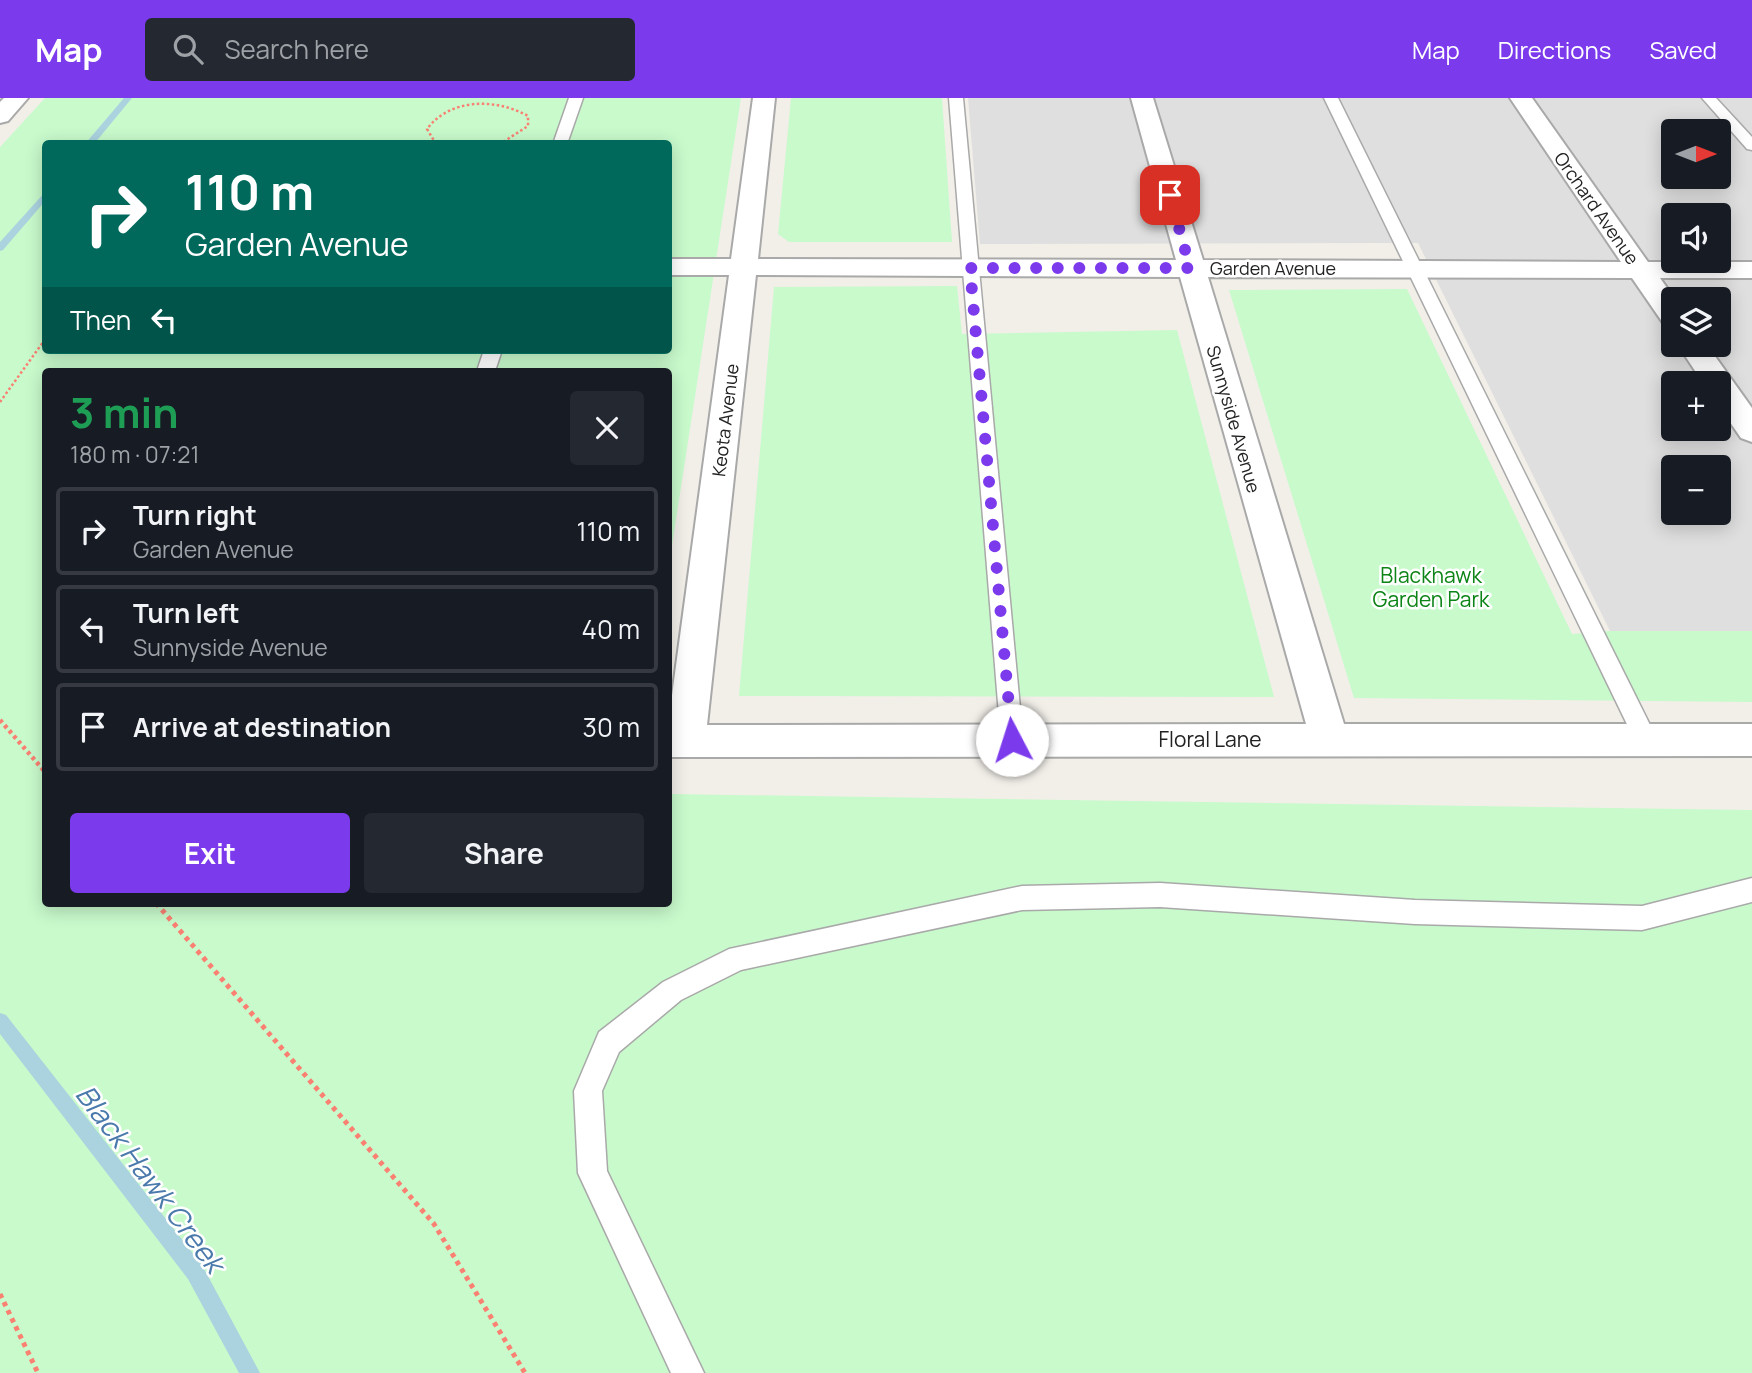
<!DOCTYPE html>
<meta charset="utf-8">
<style>
body{margin:0;font-family:Manrope,sans-serif;background:#242831;color:#f1f3f6;height:100vh;display:flex;flex-direction:column;font-size:26px;white-space:nowrap}
*{box-sizing:border-box;margin:0}
p{font-size:23px;color:#9ea1a6}
.icon{flex:none;width:38px;height:38px;fill:none;stroke:currentColor;stroke-width:2;stroke-linecap:round;stroke-linejoin:round}
.map{position:relative;flex:1;overflow:hidden}
.panel{position:absolute;left:42px;top:270px;width:630px;height:539px;display:flex;flex-direction:column;background:#171b24;border-radius:7px;box-shadow:0 4px 18px #0003}
.panel>*{flex:none}
.hud{position:absolute;left:42px;top:42px;width:630px;height:214px;border-radius:7px;box-shadow:0 4px 18px #0003;background:#00695c;color:#fff;overflow:hidden}
.needle{width:46px;rotate:90deg}
.buttons{position:absolute;left:1661px;top:21px;display:grid;gap:14px}
.buttons a{display:grid;place-items:center;width:70px;height:70px;border-radius:7px;background:#171b24;box-shadow:0 4px 18px #0003;font-size:35px}
.pin{position:absolute;display:grid;place-items:center;width:60px;height:60px;color:#fff;margin:-30px;border-radius:14px;box-shadow:0 4px 10px #0006}
.me{position:absolute;width:77px;margin:-38px;rotate:355deg;stroke-linejoin:round;filter:drop-shadow(0 0 5px #0008)}
.turn{display:flex;align-items:center;gap:24px;height:147px;padding:0 28px;font-size:32px}
.turn .icon{width:91px;height:91px;stroke-width:2.5}
.turn b{display:block;font-size:49px;line-height:60px}
.then{display:flex;align-items:center;height:66px;padding:0 28px;background:#0003;gap:14px;font-size:26px}
.round{display:grid;place-items:center;flex:none;width:74px;height:74px;border-radius:7px;background:#242831}
.summary{display:flex;align-items:center;justify-content:space-between;height:119px;padding:0 28px}
h1{font-size:42px;font-weight:700;line-height:52px;color:#1e9e55}
.primary-button{display:flex;gap:14px;margin-top:auto;padding:14px 28px}
.primary-button a{flex:1;height:80px;border-radius:7px;background:#7c3aed;color:#fff;font-size:28px;font-weight:700;line-height:80px;text-align:center}
.primary-button a+a{background:#242831;color:#f1f3f6}
ul{padding:0;list-style:none}
li{display:flex;align-items:center;gap:21px;height:88px;margin:0 14px 10px;padding:0 14px;border:4px solid #363941;border-radius:7px}
li div{flex:1}
li b{display:block;font-size:26px}
li em{font-style:normal}
header{display:flex;align-items:center;gap:42px;box-sizing:border-box;height:98px;padding:0 35px;background:#7c3aed;color:#fff}
header strong{font-size:33px}
nav{display:flex;gap:38px;margin-inline-start:auto;font-size:24px}
.search{width:490px;height:63px;background:#242831;display:flex;align-items:center;gap:18px;box-sizing:border-box;padding:0 24px;border-radius:7px;color:#9ea1a6;font-size:26px}
.map>svg:first-child{display:block}
.residential{fill:#e0dfdf;fill-rule:evenodd}
.park{fill:#c8facc;fill-rule:evenodd}
.lines{fill:none;stroke-linecap:round;stroke-linejoin:round}
.stream{fill:#aad3df;fill-rule:evenodd}
.lane-casing{stroke:#a9a9a9;stroke-width:3}
.street-casing{stroke:#a9a9a9;stroke-width:4}
.path-far2{stroke:#fa8072;stroke-width:2.5;stroke-dasharray:2.5 2.5;stroke-linecap:butt}
.path-far1{stroke:#fa8072;stroke-width:4.5;stroke-dasharray:3.5 3.5;stroke-linecap:butt}
.path{stroke:#fa8072;stroke-width:5;stroke-dasharray:4.5 4.5;stroke-linecap:butt}
.lane{fill:#fff;fill-rule:evenodd}
.street{fill:#fff;fill-rule:evenodd}
.route{stroke:#7c3aed;stroke-width:12;stroke-dasharray:0 21.6}
.labels{text-anchor:middle;dominant-baseline:central;stroke-width:5;stroke-linejoin:round;paint-order:stroke}
.far-street-label{font-size:18px;fill:#222;stroke:#fff}
.park-label{font-size:21px;fill:#0c8416;stroke:#fff}
.street-label{font-size:21px;fill:#222;stroke:#fff}
.near-water-label{font-size:28px;font-style:italic;fill:#4a7aab;stroke:#fff}
</style>
<header>
<strong>Map</strong>
<div class="search"><svg class="icon" aria-label="search" viewBox="0 0 24 24"><circle cx="10" cy="10" r="6"/><path d="M15 15l6 6"/></svg>Search here</div>
<nav><a>Map</a><a>Directions</a><a>Saved</a></nav>
</header>
<div class="map">
<svg width="1752" height="1275" viewBox="0 0 1752 1275">
<rect width="100%" height="100%" fill="#f2efe9"/>
<path class="residential" d="M968 0H1752V533H1610L1418 145 980 146ZM1673 33H1718V79H1673ZM1673 117H1718V163H1673ZM1673 201H1718V247H1673ZM1673 285H1718V331H1673ZM1673 369H1718V415H1673Z"/>
<g class="park">
<path d="M45 0H741L669 467 668 273H46V805H668L669 696 1752 712V1275H0V49ZM46 46H668V252H46Z"/>
<polygon points="791,0 942,0 952,144 789,144 778,136"/>
<polygon points="957,188 962,236 1177,232 1274,599 739,598 774,189"/>
<polygon points="1407,191 1572,536 1610,533 1752,533 1752,604 1354,600 1229,192"/>
</g>
<g class="lines">
<g class="stream">
<polygon points="124,0 132,0 94,46 85,46"/>
<polygon points="46,93 46,102 3,152 0,153 0,144"/>
<polygon points="0,915 6,917 202,1167 260,1275 239,1275 188,1181 0,936"/>
</g>
<g class="lane-casing">
<g id="lane">
<polygon points="569,0 583,0 567,46 553,46"/>
<polygon points="949,0 963,0 1023,642 1020,649 1012,652 1004,649 1001,642"/>
<polygon points="1324,0 1338,0 1654,635 1657,642 1654,649 1646,652 1638,649"/>
<polygon points="1702,0 1716,0 1752,39 1752,52 1747,51"/>
<polygon points="484,252 502,252 495,273 477,273"/>
<polygon points="1752,780 1752,804 1642,832 1415,826 1160,809 1022,812 741,872 681,902 619,954 602,993 607,1073 704,1275 671,1275 578,1075 574,993 599,934 663,884 729,851 1022,788 1160,785 1415,802 1642,808"/>
</g>
</g>
<g class="street-casing">
<g id="street">
<polygon points="4,0 28,0 8,23 0,25 0,4"/>
<path d="M753 0H775L758 161 1176 162 1131 0H1153L1203 162 1621 164 1510 0H1532L1648 164H1752V180H1660L1675 201 1673 228 1663 225 1632 180 1208 179 1344 626H1752V658L668 659V627L729 177H668V161H731ZM756 177 1180 179 1306 626 707 627Z"/>
<polygon points="1678,247 1707,247 1752,310 1752,344 1741,340 1718,307 1718,285 1703,285"/>
</g>
</g>
<g class="path-far2">
<path d="M436 46 427 31C450 0 496 0 528 18V28L500 46"/>
<polyline points="0,304 46,240"/>
</g>
<polyline class="path-far1" points="0,622 46,675"/>
<g class="path">
<polyline points="156,805 434,1126 525,1275"/>
<polyline points="0,1196 38,1275"/>
</g>
<use href="#lane" class="lane"/>
<use href="#street" class="street"/>
</g>
<g class="lines">
<polyline class="route" points="1012,642 970,170 1190,170 1170,97"/>
</g>
<g class="labels">
<g class="far-street-label">
<text transform="translate(1597 110) rotate(55)">Orchard Avenue</text>
<text x="1273" y="170">Garden Avenue</text>
<text transform="translate(1234 321) rotate(74)">Sunnyside Avenue</text>
<text transform="translate(725 322) rotate(-83)">Keota Avenue</text>
</g>
<g class="park-label">
<text x="1431" y="477">Blackhawk<tspan x="1431" dy="24">Garden Park</tspan></text>
</g>
<g class="street-label">
<text x="1210" y="641">Floral Lane</text>
</g>
<g class="near-water-label">
<text transform="translate(151 1080) rotate(53)">Black Hawk Creek</text>
</g>
</g>
</svg>
<div class="buttons">
<a><svg class="needle" viewBox="-14 -14 28 28"><path d="M0-13l5 13h-10z" fill="#e53935"/><path d="M0 13l5-13h-10z" fill="#9ea1a6"/></svg></a>
<a><svg class="icon" aria-label="sound" viewBox="0 0 24 24"><path d="M4 9h4l5-4v14l-5-4H4zM17 9q2 3 0 6"/></svg></a>
<a><svg class="icon" aria-label="layers" viewBox="0 0 24 24"><path d="M12 4l9 5-9 5-9-5zM3 14l9 5 9-5"/></svg></a>
<a>+</a>
<a>−</a>
</div>
<div class="pin" style="left:1170px;top:97px;background:#d93025"><svg class="icon" aria-label="arrive" viewBox="0 0 24 24"><path d="M6 21V4h12l-3 4 3 4H6"/></svg></div>
<svg class="me" style="left:1012px;top:642px" viewBox="-20 -20 40 40"><circle r="19" fill="#fff"/><path d="M0-13L10 11 0 6-10 11z" fill="#7c3aed"/></svg>
<div class="hud">
<div class="turn"><svg class="icon" aria-label="right" viewBox="0 0 24 24"><path d="M7 20v-9h11M14 6l5 5-5 5"/></svg><div><b>110 m</b>Garden Avenue</div></div>
<div class="then">Then<svg class="icon" aria-label="left" viewBox="0 0 24 24"><path d="M17 20v-9H6M10 6l-5 5 5 5"/></svg></div>
</div>
<section class="panel">
<div class="summary"><div><h1>3 min</h1><p>180 m · 07:21</p></div><a class="round"><svg class="icon" aria-label="close" viewBox="0 0 24 24"><path d="M6 6l12 12M18 6L6 18"/></svg></a></div>
<ul>
<li><svg class="icon" aria-label="right" viewBox="0 0 24 24"><path d="M7 20v-9h11M14 6l5 5-5 5"/></svg><div><b>Turn right</b><p>Garden Avenue</p></div><em>110 m</em></li>
<li><svg class="icon" aria-label="left" viewBox="0 0 24 24"><path d="M17 20v-9H6M10 6l-5 5 5 5"/></svg><div><b>Turn left</b><p>Sunnyside Avenue</p></div><em>40 m</em></li>
<li><svg class="icon" aria-label="arrive" viewBox="0 0 24 24"><path d="M6 21V4h12l-3 4 3 4H6"/></svg><div><b>Arrive at destination</b></div><em>30 m</em></li>
</ul>
<div class="primary-button"><a>Exit</a><a>Share</a></div>
</section>
</div>
